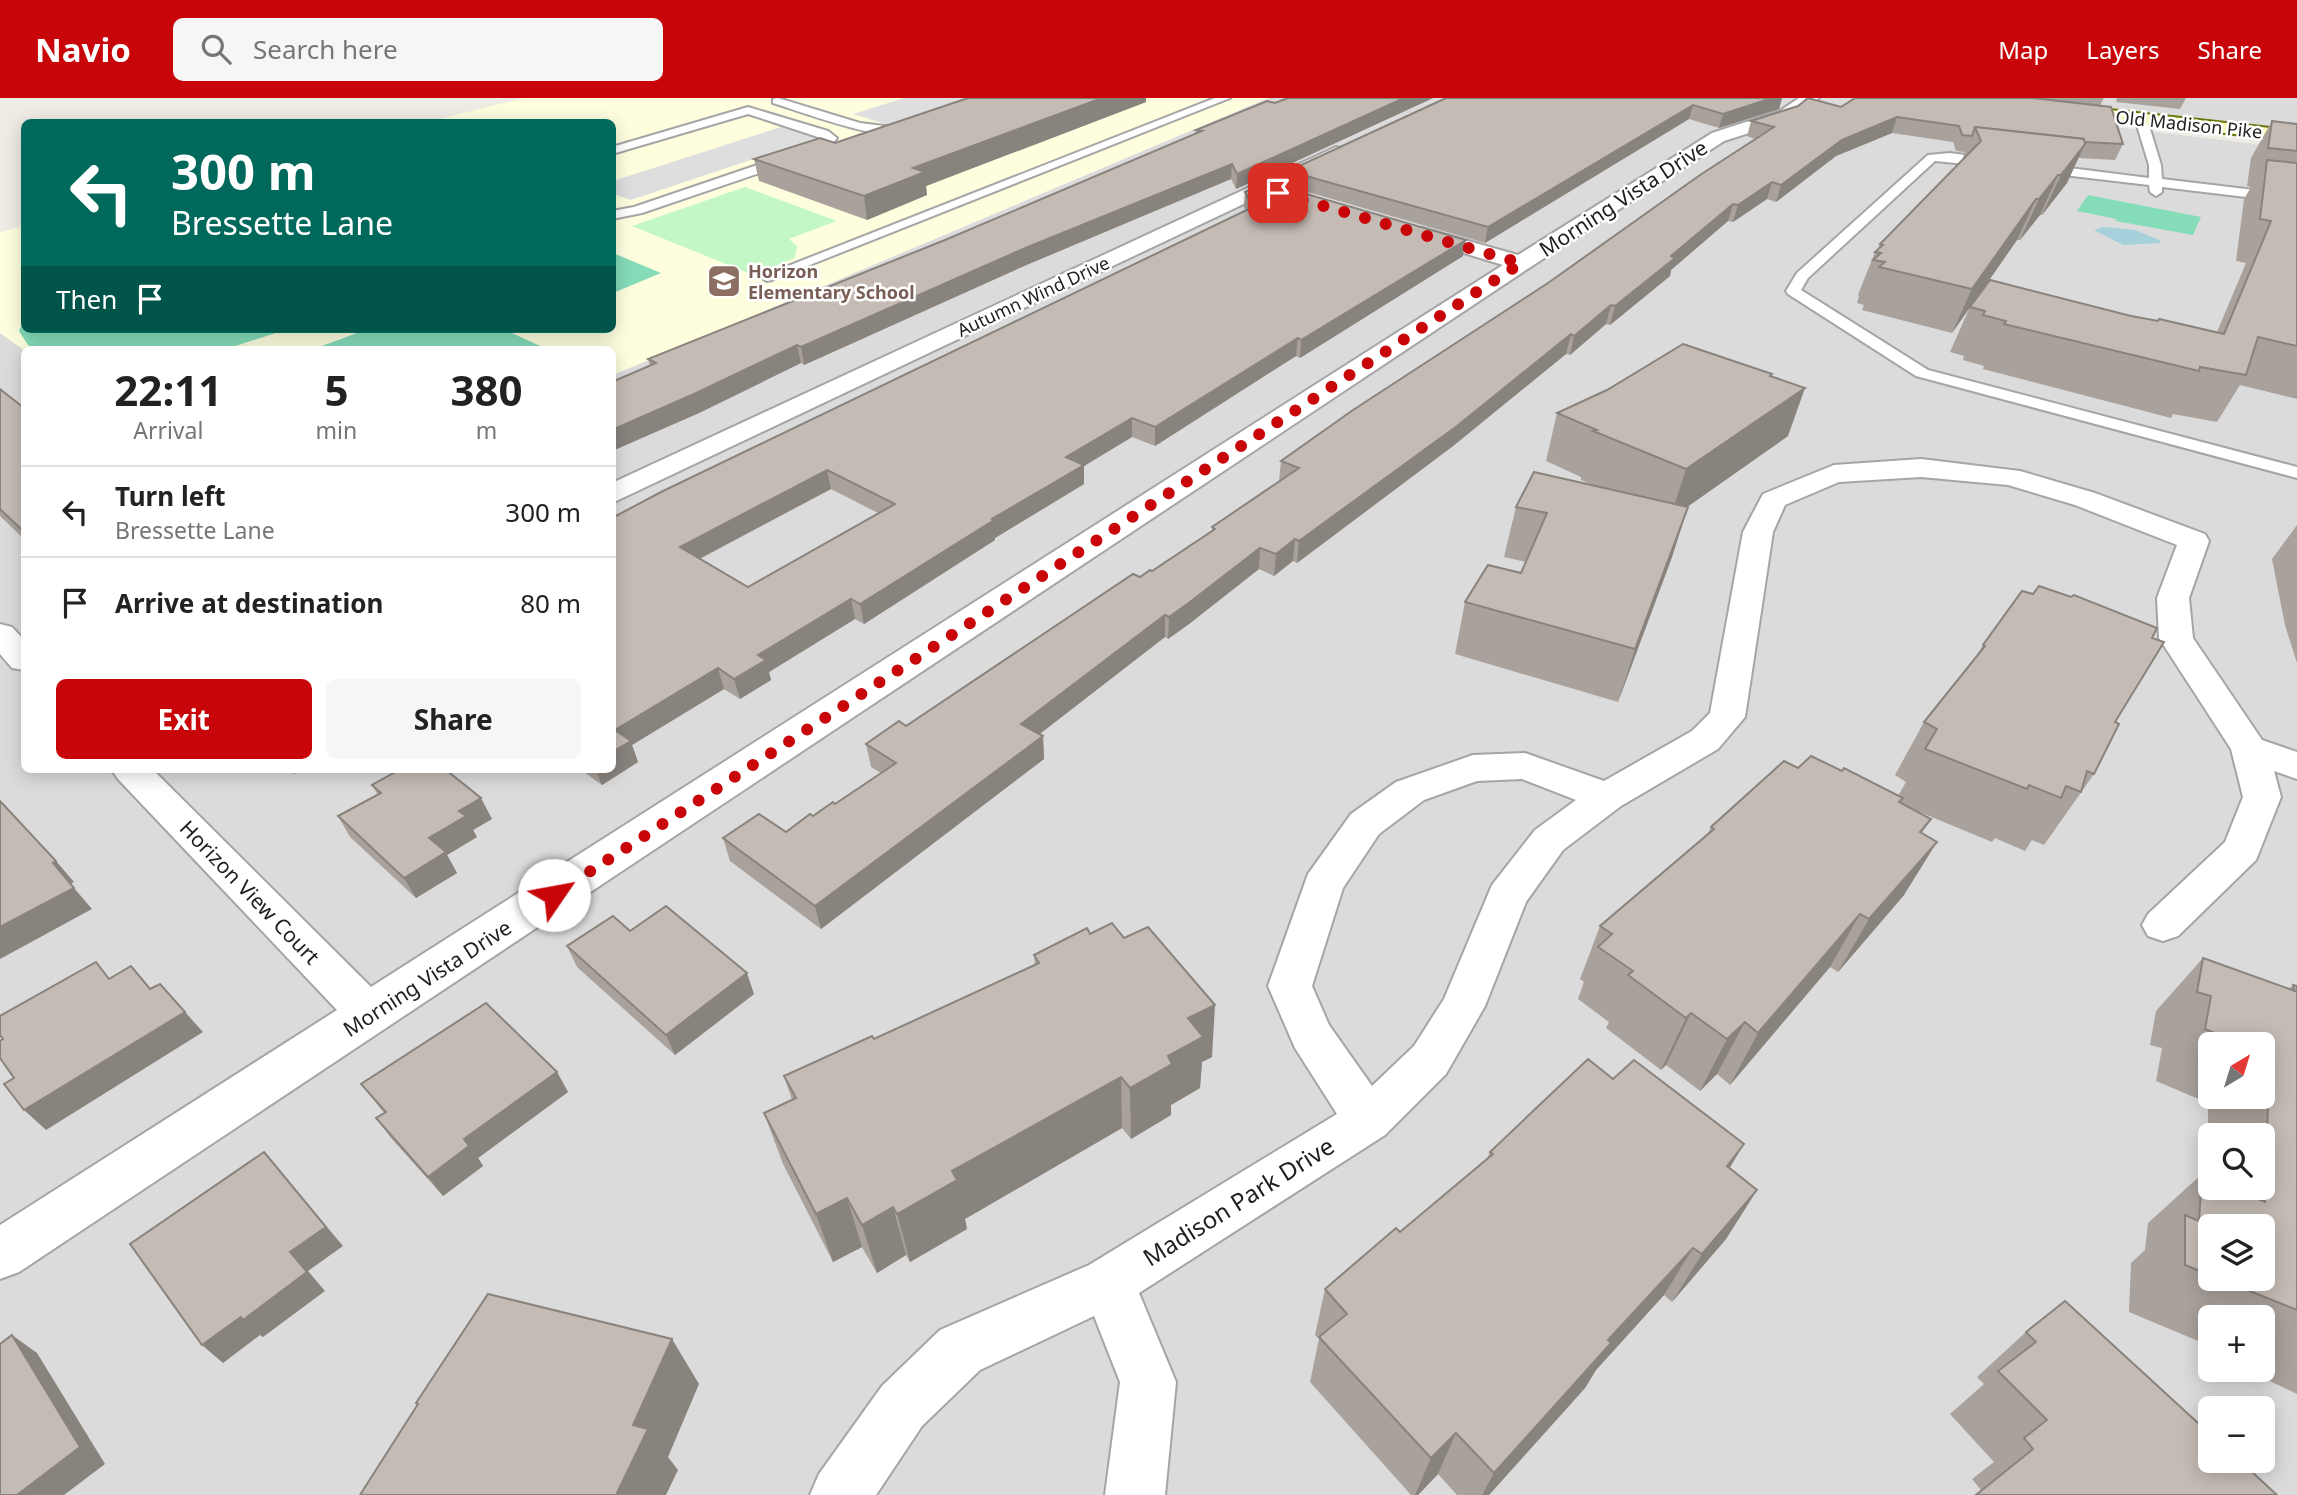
<!DOCTYPE html>
<meta charset="utf-8">
<style>
body{margin:0;font-family:"Noto Sans",sans-serif;background:#f6f6f6;color:#222;height:100vh;display:flex;flex-direction:column;font-size:26px;white-space:nowrap}
*{box-sizing:border-box;margin:0}
p{font-size:23px;color:#767676}
.icon{flex:none;width:38px;height:38px;fill:none;stroke:currentColor;stroke-width:2;stroke-linecap:round;stroke-linejoin:round}
.map{position:relative;flex:1;overflow:hidden}
.side{position:absolute;left:21px;top:248px;width:595px;height:427px;display:flex;flex-direction:column;background:#fff;border-radius:10px;box-shadow:0 4px 18px #0003}
.side>*{flex:none}
.banner{position:absolute;left:21px;top:21px;width:595px;height:214px;border-radius:10px;box-shadow:0 4px 18px #0003;background:#00695c;color:#fff;overflow:hidden}
.needle{width:46px;rotate:38deg}
.fabs{position:absolute;left:2198px;top:934px;display:grid;gap:14px}
.fabs a{display:grid;place-items:center;width:77px;height:77px;border-radius:10px;background:#fff;box-shadow:0 4px 18px #0003;font-size:35px}
.pin{position:absolute;display:grid;place-items:center;width:60px;height:60px;color:#fff;margin:-30px;border-radius:14px;box-shadow:0 4px 10px #0006}
.me{position:absolute;width:77px;margin:-38px;rotate:57deg;stroke-linejoin:round;filter:drop-shadow(0 0 5px #0008)}
.turn{display:flex;align-items:center;gap:24px;height:147px;padding:0 35px;font-size:32px}
.turn .icon{width:91px;height:91px;stroke-width:2.5}
.turn b{display:block;font-size:49px;line-height:60px}
.then{display:flex;align-items:center;height:66px;padding:0 35px;background:#0003;gap:14px;font-size:26px}
.eta{display:flex;justify-content:space-evenly;align-items:center;height:119px;text-align:center}
.eta b{font-size:42px;font-weight:700;line-height:49px}
.button{display:flex;gap:14px;margin-top:auto;padding:14px 35px}
.button a{flex:1;height:80px;border-radius:10px;background:#c80508;color:#fff;font-size:28px;font-weight:700;line-height:80px;text-align:center}
.button a+a{background:#f6f6f6;color:#222}
ul{padding:0;list-style:none}
li{display:flex;align-items:center;gap:21px;height:91px;padding:0 35px;border-top:2px solid #e0e0e0}
li div{flex:1}
li b{display:block;font-size:26px}
li em{font-style:normal}
header{display:flex;align-items:center;gap:42px;box-sizing:border-box;height:98px;padding:0 35px;background:#c80508;color:#fff}
header strong{font-size:33px}
nav{display:flex;gap:38px;margin-inline-start:auto;font-size:24px}
.search{width:490px;height:63px;background:#f6f6f6;display:flex;align-items:center;gap:18px;box-sizing:border-box;padding:0 24px;border-radius:10px;color:#767676;font-size:26px}
.map>svg:first-child{display:block}
.residential{fill:#dcdbdb;fill-rule:evenodd}
.education{fill:#fefedf}
.park{fill:#c3f8c6}
.pitch{fill:#84dcb9}
.parking{fill:#dedede}
.water{fill:#a6d0dc}
.lines{fill:none;stroke-linecap:round;stroke-linejoin:round}
.service-casing{stroke:#a5a5a5;stroke-width:4}
.minor-casing{stroke:#a5a5a5;stroke-width:4}
.secondary-casing{stroke:#697307;stroke-width:4}
.service{fill:#fff;fill-rule:evenodd}
.minor{fill:#fff;fill-rule:evenodd}
.secondary{fill:#f6f8ba;fill-rule:evenodd}
.wall{fill:#a9a19b;fill-rule:evenodd}
.shaded-wall{fill:#89837e}
.building{fill:#c4bbb4;stroke:#89837e;stroke-width:2;fill-rule:evenodd}
.route{stroke:#c80508;stroke-width:12;stroke-dasharray:0 21.6}
.labels{text-anchor:middle;dominant-baseline:central;stroke-width:5;stroke-linejoin:round;paint-order:stroke}
.far-street-label{font-size:18px;fill:#1e1e1e;stroke:#fff}
.far-education-label{font-size:18px;font-weight:bold;fill:#785e54;stroke:#fff;text-anchor:start}
.street-label{font-size:21px;fill:#1e1e1e;stroke:#fff}
.near-street-label{font-size:24px;fill:#1e1e1e;stroke:#fff}
</style>
<header>
<strong>Navio</strong>
<div class="search"><svg class="icon" aria-label="search" viewBox="0 0 24 24"><circle cx="10" cy="10" r="6"/><path d="M15 15l6 6"/></svg>Search here</div>
<nav><a>Map</a><a>Layers</a><a>Share</a></nav>
</header>
<div class="map">
<svg width="2297" height="1397" viewBox="0 0 2297 1397">
<rect width="100%" height="100%" fill="#efebe5"/>
<g class="residential">
<path d="M1268 0H1875L2297 51V1397H0V235L24 252V672H612L613 277ZM2210 947H2263V999H2210ZM2210 1038H2263V1090H2210ZM2210 1129H2263V1181H2210ZM2210 1220H2263V1272H2210ZM2210 1311H2263V1363H2210Z"/>
<polygon points="2020,0 2297,0 2297,32 2274,29"/>
</g>
<polygon class="education" points="523,0 1268,0 613,277 612,252 24,252 0,235 0,134 24,128 24,231 612,231 612,24 428,24"/>
<polygon class="park" points="745,89 837,123 789,141 797,148 795,160 753,177 632,128"/>
<g class="pitch">
<polygon points="2088,97 2201,119 2193,137 2116,123 2117,121 2077,113"/>
<polygon points="613,155 661,175 613,195"/>
<polygon points="24,221 24,231 288,231 223,252 37,252 28,247 19,233"/>
<polygon points="368,231 503,231 549,252 311,252"/>
</g>
<g class="parking">
<polygon points="904,0 971,0 892,28 853,16"/>
<polygon points="781,29 816,40 631,102 613,96 613,83"/>
</g>
<polygon class="water" points="2103,129 2135,132 2159,142 2161,145 2123,147 2094,132"/>
<g class="lines">
<g class="service-casing">
<g id="service">
<path d="M778 0 860 25 909 31 915 34C894 49 799 13 773 5V1Z"/>
<polygon points="1215,0 1230,0 772,182 767,183 760,179"/>
<polygon points="748,9 828,33 837,40 827,52 642,115 612,121 612,113 634,109 819,46 824,41 748,16 612,56 612,49"/>
<polygon points="2141,18 2147,21 2161,67 2162,81 2297,97 2297,105 2162,89 2162,94 2156,98 2150,94 2149,87 2038,74 2032,70 2038,66 2149,80 2149,67 2135,21"/>
<polygon points="1950,55 1995,61 2001,65 1995,69 1935,63 1808,180 1801,192 1928,272 2297,369 2297,380 1916,278 1788,196 1786,193 1797,175 1928,57"/>
</g>
</g>
<g class="minor-casing">
<g id="minor">
<polygon points="1799,0 1819,0 1792,21 1724,43 1529,170 19,1174 0,1181 0,1127 337,912 118,681 112,672 153,672 371,889 1503,167 1408,138 1404,134 1408,130 1422,130 1518,157 1712,35 1780,13"/>
<polygon points="1336,49 1343,51 1345,55 1343,59 612,405 612,385"/>
<path d="M1921 361 2020 373 2095 395 2205 436 2209 443 2189 500 2193 540 2262 642 2297 654V681L2274 673 2281 699 2256 762 2178 838 2163 843 2148 838 2142 827 2148 816 2225 744 2243 699 2231 651 2159 540 2157 500 2177 447 2075 407 2008 387 1921 379 1839 384 1785 407 1773 434 1745 619 1718 651 1621 708 1563 752 1526 804 1485 908 1446 976 1385 1037 1139 1195 1176 1284 1165 1397H1105L1120 1284 1094 1218 980 1272 922 1328 876 1397H810L819 1376 882 1288 940 1232 1089 1167 1337 1016 1295 950 1268 888 1308 776 1351 716 1396 684 1473 657 1525 655 1604 683 1692 633 1710 615 1743 434 1763 396 1834 367ZM1522 681 1576 702 1535 732 1492 787 1444 901 1414 948 1372 988 1329 927 1312 888 1343 790 1379 736 1424 702 1477 683Z"/>
<polygon points="0,526 12,529 24,542 24,572 12,570 0,556"/>
</g>
</g>
<g class="secondary-casing">
<polygon id="secondary" points="1947,0 2002,0 2297,33 2297,43 1956,5"/>
</g>
<use href="#service" class="service"/>
<use href="#minor" class="minor"/>
<use href="#secondary" class="secondary"/>
</g>
<g class="wall">
<polygon points="968,0 1146,0 1146,4 926,88 927,97 867,122 759,83 754,61 835,45"/>
<polygon points="1288,0 1433,0 1236,91 1231,81 1024,168 804,267 801,265 699,315 612,353 612,284 650,268 648,261 945,142 1195,36 1196,32"/>
<polygon points="1446,0 1782,0 1779,11 1719,30 1689,21 1485,145 1287,88 1288,73"/>
<polygon points="1855,0 2104,0 2100,7 2123,46 2115,62 2078,60 2067,85 2042,117 2040,117 2020,142 2017,142 1979,197 2131,218 2217,234 2246,165 2236,163 2244,101 2251,89 2247,88 2251,60 2272,23 2297,26 2297,301 2240,287 2217,324 2173,316 2171,320 1983,271 1984,268 1963,262 1964,258 1950,254 1969,211 1952,235 1862,212 1864,207 1857,205 1859,198 1858,197 1875,154 1877,152 1880,146 1962,62 1965,54 1956,53 1953,44 1892,35 1836,58 1776,104 1767,101 1733,124 1728,123 1671,172 1670,178 1610,227 1606,226 1570,257 1566,256 1453,348 1297,465 1293,463 1274,478 1259,471 1189,526 1168,541 1165,539 1039,636 1043,638 1044,661 821,831 730,763 723,740 786,734 835,706 881,675 871,669 866,646 906,628 1140,479 1152,473 1212,433 1212,429 1279,383 1281,363 1548,185 1755,41 1747,38 1751,23 1841,9"/>
<polygon points="2117,0 2186,0 2180,11 2116,4"/>
<path d="M1245 94 1463 158 1300 260 1296 258 1155 348 1132 339 1084 368V386L995 440V442L864 526 855 521 769 574 771 582 740 601 724 591 632 647 638 664 602 687 581 672H612V420L1246 113 1244 109ZM831 391 878 415 748 489 700 461Z"/>
<polygon points="1772,276 1772,279 1788,338 1687,409 1672,459 1618,604 1455,556 1465,504 1521,475 1526,464 1504,459 1516,409 1594,388 1581,382 1581,379 1546,363 1557,315"/>
<polygon points="0,291 24,310 24,441 0,418"/>
<polygon points="2297,427 2297,565 2285,527 2272,461"/>
<polygon points="2152,540 2094,676 2044,747 2032,742 2025,753 1995,740 1992,744 1910,710 1931,721 1922,735 1904,797 1838,874 1830,869 1730,987 1717,976 1700,993 1666,967 1661,972 1606,930 1609,924 1578,901 1584,884 1580,881 1600,828 1708,736 1711,729 1798,670 1898,698 1906,684 1895,677 1924,624 1976,559 1983,547"/>
<polygon points="372,687 492,721 473,732 477,739 447,757 457,775 416,800 350,739 338,718 378,697"/>
<polygon points="630,833 754,896 675,957 577,869 567,848"/>
<polygon points="1090,836 1212,959 1202,964 1200,990 1171,1007 1171,1017 1131,1041 1122,1030 965,1121 967,1131 910,1164 906,1157 877,1175 862,1149 833,1164 783,1066 764,1015 792,1002 784,978 874,941 1035,867 1034,857"/>
<path d="M2203 860 2289 891 2293 887 2297 888V1296L2253 1275V1272H2263V1220H2210V1248L2129 1214 2131 1165 2145 1152 2148 1125 2202 1076 2210 1090H2263V1038H2210V1055L2208 1054V1005L2156 983 2162 950 2150 947 2156 913ZM2210 947H2263V999H2210ZM2210 1129 2263 1181H2210Z"/>
<polygon points="557,974 568,994 478,1060 483,1068 443,1098 391,1040 376,1020 384,1015 361,986"/>
<polygon points="1490,1054 1730,1070 1757,1092 1726,1141 1672,1204 1664,1197 1596,1272 1585,1290 1489,1397 1457,1397 1438,1376 1418,1397 1411,1397 1310,1284 1319,1241 1315,1237 1325,1191 1400,1134 1487,1061"/>
<polygon points="2026,1234 2277,1397 1974,1397 1981,1392 1972,1381 1994,1364 1950,1316 1984,1286 1977,1279"/>
</g>
<g class="shaded-wall">
<polygon points="1102,0 1146,0 1146,4 926,88 927,97 867,122 864,98 913,70"/>
<polygon points="1404,0 1433,0 1236,91 1237,76"/>
<polygon points="1772,0 1782,0 1779,11 1719,30 1723,16"/>
<polygon points="1693,7 1689,21 1485,145 1488,129"/>
<polygon points="1897,19 1892,35 1836,58 1776,104 1781,87 1842,42"/>
<polygon points="2085,46 2067,85 2042,117 2061,77"/>
<polygon points="1232,66 1231,81 1024,168 804,267 801,249 1023,151"/>
<polygon points="2058,77 2040,117 2020,142 2039,101"/>
<polygon points="1772,84 1767,101 1733,124 1738,107"/>
<polygon points="2036,101 2017,142 1952,235 1972,191"/>
<polygon points="1733,106 1728,123 1671,172 1670,178 1610,227 1615,208 1671,158"/>
<polygon points="1466,142 1463,158 1300,260 1301,242"/>
<polygon points="1611,207 1606,226 1570,257 1574,238"/>
<polygon points="1571,236 1566,256 1453,348 1297,465 1299,443"/>
<polygon points="1298,240 1296,258 1155,348 1155,329"/>
<polygon points="797,247 801,265 699,315 612,353 612,332"/>
<polygon points="1805,290 1788,338 1670,421 1686,371"/>
<polygon points="1132,320 1132,339 1084,368 1084,386 995,440 995,442 864,526 860,506 992,421 1066,359"/>
<polygon points="827,372 831,391 685,468 680,449"/>
<polygon points="1688,409 1672,459 1618,604 1635,551"/>
<polygon points="1295,441 1293,463 1274,478 1276,456"/>
<polygon points="1260,450 1259,471 1189,526 1168,541 1169,519"/>
<polygon points="851,501 855,521 769,574 771,582 740,601 734,581 758,557"/>
<polygon points="1165,517 1165,539 1023,649 1021,626"/>
<polygon points="718,570 724,591 632,647 638,664 602,687 596,672 612,672 612,654 615,632"/>
<polygon points="1043,638 1044,661 821,831 815,808"/>
<polygon points="291,672 302,672 294,676"/>
<polygon points="481,700 492,721 473,732 477,739 447,757 457,775 416,800 404,780 429,740 459,713"/>
<polygon points="1937,744 1904,797 1838,874 1869,821"/>
<polygon points="56,763 74,784 70,786 53,765"/>
<polygon points="74,790 92,811 0,861 0,829"/>
<polygon points="1860,816 1830,869 1730,987 1758,935"/>
<polygon points="747,875 754,896 675,957 666,937"/>
<polygon points="1215,907 1212,959 1202,964 1200,990 1171,1007 1171,1017 1131,1041 1130,990 1168,958 1188,920"/>
<polygon points="185,914 203,934 46,1032 24,1012"/>
<polygon points="1691,915 1666,967 1661,972 1686,920"/>
<polygon points="1745,924 1717,976 1700,993 1727,941"/>
<polygon points="557,974 568,994 478,1060 483,1068 443,1098 428,1079 464,1041"/>
<polygon points="1121,979 1122,1030 965,1121 967,1131 910,1164 897,1116 952,1073"/>
<polygon points="1744,1046 1714,1096 1727,1068"/>
<polygon points="264,1054 343,1148 308,1173 325,1193 263,1239 260,1237 223,1265 202,1247"/>
<polygon points="1757,1092 1726,1141 1672,1204 1702,1156"/>
<polygon points="847,1100 862,1149 833,1164 816,1116"/>
<polygon points="893,1109 906,1157 877,1175 862,1127"/>
<polygon points="1693,1150 1664,1197 1596,1272 1585,1290 1489,1397 1482,1397 1494,1375 1608,1242"/>
<polygon points="12,1237 37,1255 105,1366 64,1397 17,1397"/>
<polygon points="672,1241 699,1286 668,1359 678,1372 666,1397 616,1397 633,1327"/>
<polygon points="1456,1335 1438,1376 1418,1397 1415,1397 1431,1360"/>
</g>
<g class="building">
<polygon points="968,0 1102,0 913,70 925,74 864,98 754,61 820,40 835,45"/>
<polygon points="1288,0 1404,0 1237,76 1232,66 1023,151 801,249 797,247 694,296 612,332 612,284 656,265 648,261 945,142 1202,33 1196,32 1267,3 1275,5"/>
<polygon points="1446,0 1772,0 1723,16 1693,7 1488,129 1288,73"/>
<polygon points="1808,0 1841,9 1855,0 2033,0 2111,9 2123,46 2084,44 2084,41 1975,29 1972,38 1962,37 1959,28 1897,19 1842,42 1781,87 1772,84 1738,107 1733,106 1671,158 1675,160 1615,208 1611,207 1574,238 1571,236 1457,328 1299,443 1295,441 1276,456 1260,450 1190,504 1169,519 1165,517 1021,626 1043,638 815,808 723,740 759,716 786,734 810,716 813,718 833,704 835,706 896,665 866,646 899,623 906,628 1133,476 1140,479 1150,472 1152,473 1215,431 1212,429 1299,370 1281,363 1353,312 1548,185 1700,77 1774,29 1751,23 1798,8"/>
<polygon points="2272,23 2297,26 2297,53 2268,50"/>
<polygon points="1975,29 2084,41 2085,46 2061,77 2058,77 2039,101 2036,101 1972,191 1879,169 1885,164 1873,162 1881,155 1875,154 1883,147 1880,146 1981,43"/>
<polygon points="2267,62 2297,65 2297,248 2258,239 2246,277 2200,269 2199,273 2004,226 2006,223 1983,217 1985,213 1970,209 1990,182 2131,218 2158,223 2159,221 2224,236 2271,123 2260,121"/>
<path d="M1265 84 1466 142 1301 242 1298 240 1155 329 1132 320 1066 359 1084 367 992 421 994 422 860 506 851 501 758 557 766 562 734 581 718 570 615 632 631 643 612 654V420L661 394 1253 109 1245 94ZM827 372 895 406 748 489 680 449Z"/>
<polygon points="1683,246 1772,276 1770,278 1805,290 1686,371 1593,333 1597,332 1557,315 1607,292"/>
<polygon points="0,291 24,310 24,434 0,411"/>
<polygon points="1534,374 1688,409 1635,551 1465,504 1488,467 1521,475 1547,415 1516,409"/>
<polygon points="2039,488 2071,499 2074,497 2157,530 2152,540 2164,544 2115,624 2119,626 2094,676 2087,673 2081,694 2066,688 2061,700 2029,687 2027,691 1925,651 1937,631 1924,624 1985,548 1983,547 2022,493 2033,496"/>
<polygon points="1811,658 1842,673 1844,670 1903,700 1899,704 1931,721 1920,734 1937,744 1869,821 1860,816 1758,935 1745,924 1727,941 1691,915 1686,920 1628,877 1633,873 1598,849 1612,836 1600,828 1714,731 1711,729 1784,663 1798,670"/>
<polygon points="399,672 446,672 481,700 459,713 466,718 429,740 446,754 404,780 338,718 381,695 372,687"/>
<polygon points="0,703 56,763 53,765 74,790 0,829"/>
<polygon points="666,808 747,875 666,937 567,848 613,818 630,833"/>
<polygon points="1112,825 1124,840 1148,829 1215,907 1188,920 1203,939 1168,958 1172,966 1130,990 1121,979 952,1073 957,1082 897,1116 893,1109 862,1127 847,1100 816,1116 764,1015 796,1000 784,978 872,938 874,941 1039,865 1034,857 1087,830 1090,836"/>
<polygon points="2203,860 2295,893 2293,887 2297,888 2297,1212 2220,1181 2263,1181 2263,1129 2210,1129 2210,1177 2185,1167 2185,1117 2199,1123 2202,1076 2210,1080 2210,1090 2234,1090 2265,1104 2268,1005 2262,1003 2263,947 2243,947 2205,931 2211,898 2197,894"/>
<polygon points="96,864 109,881 131,868 150,891 160,886 185,914 24,1012 4,986 14,980 0,960 0,943 3,941 0,937 0,918"/>
<polygon points="486,905 557,974 464,1041 469,1048 428,1079 376,1020 386,1014 361,986"/>
<polygon points="1588,961 1613,981 1634,962 1744,1046 1727,1068 1757,1092 1702,1156 1693,1150 1608,1242 1611,1245 1494,1375 1456,1335 1431,1360 1319,1239 1347,1216 1325,1191 1396,1130 1400,1134 1493,1056 1490,1054"/>
<polygon points="264,1054 326,1129 290,1154 307,1174 243,1222 241,1219 202,1247 130,1146"/>
<polygon points="488,1196 672,1241 633,1327 648,1331 616,1397 360,1397 418,1306 416,1305"/>
<polygon points="2065,1203 2210,1336 2210,1363 2240,1363 2277,1397 1976,1397 2033,1351 2024,1340 2047,1322 1998,1273 2036,1244 2026,1234"/>
<polygon points="12,1237 80,1349 17,1397 0,1397 0,1246"/>
</g>
<g class="lines">
<polyline class="route" points="554,797 1521,165 1278,95"/>
</g>
<defs>
<g id="school-square" transform="scale(1.75)"><rect x="-9" y="-9" width="18" height="18" rx="4" fill="#8d6e63" stroke="#fff"/><path d="M0-5L7-2L0 1L-7-2ZM-4 1L0 2.5L4 1V4Q0 6-4 4Z" fill="#fff"/></g>
</defs>
<g fill-rule="evenodd">
<use href="#school-square" x="724" y="183"/>
</g>
<g class="labels">
<g class="far-street-label">
<text transform="translate(2189 26) rotate(6)">Old Madison Pike</text>
<text transform="translate(1033 198) rotate(-25)">Autumn Wind Drive</text>
</g>
<g class="far-education-label">
<text x="748" y="173">Horizon<tspan x="748" dy="21">Elementary School</tspan></text>
</g>
<g class="street-label">
<text transform="translate(1623 100) rotate(-33)">Morning Vista Drive</text>
<text transform="translate(250 794) rotate(46)">Horizon View Court</text>
<text transform="translate(427 880) rotate(-33)">Morning Vista Drive</text>
</g>
<g class="near-street-label">
<text transform="translate(1238 1103) rotate(-32)">Madison Park Drive</text>
</g>
</g>
</svg>
<div class="fabs">
<a><svg class="needle" viewBox="-14 -14 28 28"><path d="M0-13l5 13h-10z" fill="#e53935"/><path d="M0 13l5-13h-10z" fill="#767676"/></svg></a>
<a><svg class="icon" aria-label="search" viewBox="0 0 24 24"><circle cx="10" cy="10" r="6"/><path d="M15 15l6 6"/></svg></a>
<a><svg class="icon" aria-label="layers" viewBox="0 0 24 24"><path d="M12 4l9 5-9 5-9-5zM3 14l9 5 9-5"/></svg></a>
<a>+</a>
<a>−</a>
</div>
<div class="pin" style="left:1278px;top:95px;background:#d93025"><svg class="icon" aria-label="arrive" viewBox="0 0 24 24"><path d="M6 21V4h12l-3 4 3 4H6"/></svg></div>
<svg class="me" style="left:554px;top:797px" viewBox="-20 -20 40 40"><circle r="19" fill="#fff"/><path d="M0-13L10 11 0 6-10 11z" fill="#c80508"/></svg>
<div class="banner">
<div class="turn"><svg class="icon" aria-label="left" viewBox="0 0 24 24"><path d="M17 20v-9H6M10 6l-5 5 5 5"/></svg><div><b>300 m</b>Bressette Lane</div></div>
<div class="then">Then<svg class="icon" aria-label="arrive" viewBox="0 0 24 24"><path d="M6 21V4h12l-3 4 3 4H6"/></svg></div>
</div>
<section class="side">
<div class="eta">
<div><b>22:11</b><p>Arrival</p></div>
<div><b>5</b><p>min</p></div>
<div><b>380</b><p>m</p></div>
</div>
<ul>
<li><svg class="icon" aria-label="left" viewBox="0 0 24 24"><path d="M17 20v-9H6M10 6l-5 5 5 5"/></svg><div><b>Turn left</b><p>Bressette Lane</p></div><em>300 m</em></li>
<li><svg class="icon" aria-label="arrive" viewBox="0 0 24 24"><path d="M6 21V4h12l-3 4 3 4H6"/></svg><div><b>Arrive at destination</b></div><em>80 m</em></li>
</ul>
<div class="button"><a>Exit</a><a>Share</a></div>
</section>
</div>
